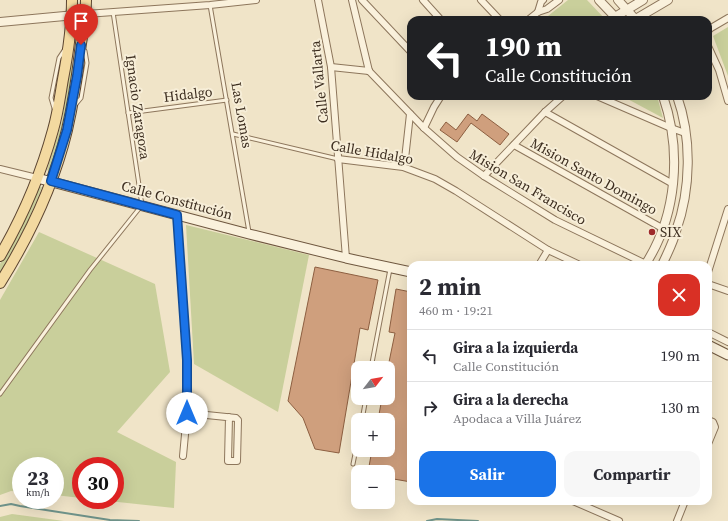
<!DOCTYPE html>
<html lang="es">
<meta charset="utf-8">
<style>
body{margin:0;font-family:"Source Serif 4",serif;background:#f7f7f7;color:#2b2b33;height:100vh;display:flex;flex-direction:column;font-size:15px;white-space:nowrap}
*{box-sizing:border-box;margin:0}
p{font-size:13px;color:#7c7c81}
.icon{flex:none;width:22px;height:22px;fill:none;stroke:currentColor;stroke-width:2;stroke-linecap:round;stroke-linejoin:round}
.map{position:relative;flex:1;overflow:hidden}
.side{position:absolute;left:407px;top:261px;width:305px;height:244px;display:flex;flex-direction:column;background:#fff;border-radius:12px;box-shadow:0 4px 16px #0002}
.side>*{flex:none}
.hud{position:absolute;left:407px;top:16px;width:305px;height:84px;border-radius:12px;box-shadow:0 4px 16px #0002;background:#202124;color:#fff;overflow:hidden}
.needle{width:26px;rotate:59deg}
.fabs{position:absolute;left:351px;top:361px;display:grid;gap:8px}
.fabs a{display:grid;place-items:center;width:44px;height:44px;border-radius:8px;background:#fff;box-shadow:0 4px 16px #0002;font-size:20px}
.speed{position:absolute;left:12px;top:457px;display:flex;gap:8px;font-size:20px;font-weight:700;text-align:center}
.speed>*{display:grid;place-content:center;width:52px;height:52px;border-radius:50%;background:#fff;box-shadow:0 4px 16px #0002;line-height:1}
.speed small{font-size:10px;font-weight:400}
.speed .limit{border:6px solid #d22;background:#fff;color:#111}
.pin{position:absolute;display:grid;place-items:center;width:34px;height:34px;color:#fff;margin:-41px -17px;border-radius:50% 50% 50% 0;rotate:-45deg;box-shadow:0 0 4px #0007}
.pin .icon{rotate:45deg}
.me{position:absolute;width:44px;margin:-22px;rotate:0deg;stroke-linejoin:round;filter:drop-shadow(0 0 3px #0008)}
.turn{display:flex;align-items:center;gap:14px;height:84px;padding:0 12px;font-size:18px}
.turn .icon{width:52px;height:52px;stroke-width:2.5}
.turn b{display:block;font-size:28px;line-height:34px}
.round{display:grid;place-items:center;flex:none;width:42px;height:42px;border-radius:12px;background:#f7f7f7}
.overview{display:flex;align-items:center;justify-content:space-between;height:68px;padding:0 12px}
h1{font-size:24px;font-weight:700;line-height:30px}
.action{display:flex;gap:8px;margin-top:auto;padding:8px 12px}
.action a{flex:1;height:46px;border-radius:12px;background:#1a73e8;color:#fff;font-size:16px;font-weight:700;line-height:46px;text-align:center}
.action a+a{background:#f7f7f7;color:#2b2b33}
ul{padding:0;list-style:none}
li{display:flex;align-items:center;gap:12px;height:52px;padding:0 12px;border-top:1px solid #e1e1e2}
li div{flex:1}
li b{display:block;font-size:15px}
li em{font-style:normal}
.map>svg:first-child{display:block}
.green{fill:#c9cf9b}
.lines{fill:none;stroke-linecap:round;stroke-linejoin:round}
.stream{stroke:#6f938a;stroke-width:2}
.building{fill:#cf9f7d;stroke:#8d5f41}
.service-casing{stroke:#8d765c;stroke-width:5}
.minor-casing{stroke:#8d765c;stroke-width:8}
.tertiary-casing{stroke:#8d765c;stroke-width:10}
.secondary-casing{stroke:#6f573f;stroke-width:11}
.primary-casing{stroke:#5b4430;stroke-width:12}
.service{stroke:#faf1dc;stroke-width:3}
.minor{stroke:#faf1dc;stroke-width:6}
.tertiary{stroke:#faf1dc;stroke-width:8}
.secondary{stroke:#faf1dc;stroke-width:9}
.primary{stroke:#f3d9a0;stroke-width:10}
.route-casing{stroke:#114b97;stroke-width:10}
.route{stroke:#1a73e8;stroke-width:7}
.poi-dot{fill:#9e2a2b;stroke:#f7eed8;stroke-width:1.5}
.labels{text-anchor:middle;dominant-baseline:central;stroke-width:4;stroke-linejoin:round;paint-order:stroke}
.street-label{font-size:14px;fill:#3d2e20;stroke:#f7eed8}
.poi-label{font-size:14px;fill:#3d2e20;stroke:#f7eed8;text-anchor:start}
</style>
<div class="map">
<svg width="728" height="521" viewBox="0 0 728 521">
<rect width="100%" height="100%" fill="#f0e4c8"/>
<g class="green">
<polygon points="568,0 587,0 606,20 543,20"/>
<polygon points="75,25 72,63 72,79 68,105 58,142 49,171 47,170 62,121"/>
<polygon points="728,27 728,76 713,36"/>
<polygon points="622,96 657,96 663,118"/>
<path d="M39 187H42C31 217 16 246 0 273V264L15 238Z"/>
<polygon points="186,225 309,255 278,412 194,364"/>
<polygon points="39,232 155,284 170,372 117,432 176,462 174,508 99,500 115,500 115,466 81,466 81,498 55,495 55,466 21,466 21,492 11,491 0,495 0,300"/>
<polygon points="12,514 64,521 0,521 0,517"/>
</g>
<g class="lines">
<g class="stream">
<polyline points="0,506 11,504 20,506 110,520 139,521"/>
<polyline points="427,521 437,519 478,521"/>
</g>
</g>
<g class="building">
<polygon points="468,114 477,121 482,114 509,134 500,145 471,123 457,142 440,130 446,122 456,130"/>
<polygon points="315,267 378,280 368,330 360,328 339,453 315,449 303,418 288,401"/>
<polygon points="396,289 411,292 411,482 388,478 388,472 368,472 372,450 388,450 388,420 378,420 382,398 388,398 388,367 395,333 389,332"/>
</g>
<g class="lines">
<g class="service-casing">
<g id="service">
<polyline points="210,5 249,232"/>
<polyline points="76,104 81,98 87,63 85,51"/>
<polyline points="54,108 51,98 59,58 65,49"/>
<polyline points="128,113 227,100"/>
<polyline points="233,134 338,159"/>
<polyline points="371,368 390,269"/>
<polyline points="0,394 90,270 142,205 113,12"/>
<polyline points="362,420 366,398"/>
<polyline points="353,464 358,439"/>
</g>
</g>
<g class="minor-casing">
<g id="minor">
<polyline points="318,0 331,67 346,258"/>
<polyline points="352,0 369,71"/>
<polyline points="362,0 411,52"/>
<polyline points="423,0 441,20"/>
<polyline points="481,0 500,20"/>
<polyline points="538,12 541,2 543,0"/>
<polyline points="86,14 210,5 256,0"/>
<polyline points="528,20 538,12 547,9 559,0"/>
<polyline points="708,31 711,28 728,18"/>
<polyline points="708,46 719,70 728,101"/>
<polyline points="331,67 369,71"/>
<polyline points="369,71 424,128 457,157 484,176 555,220 648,265"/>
<polyline points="597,96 671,128 685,133"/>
<polyline points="545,112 673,184"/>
<polyline points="424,128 434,107 441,96"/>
<polyline points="514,145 662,228"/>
<polyline points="338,159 403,167 435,179 456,191 548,250 580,265"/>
<polyline points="405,159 410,114"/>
<polyline points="0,169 37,178"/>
<polyline points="484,176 545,112 563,96"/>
<polyline points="177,215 187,360 187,413 183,456"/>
<polyline points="539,265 548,250"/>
<polyline points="708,272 728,209"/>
<polyline points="708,284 728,291"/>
<polyline points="708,332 728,342"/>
<polyline points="187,413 236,418 238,420 237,461 228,461 229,417"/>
<polyline points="708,420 713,422 715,427 708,444"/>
<polyline points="573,501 619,521"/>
<polyline points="677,521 685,501"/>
</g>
</g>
<g class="tertiary-casing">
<g id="tertiary">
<polyline points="599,0 618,20"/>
<polyline points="618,0 636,20"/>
<polyline points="615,17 643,0"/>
<polyline points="634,20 668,0"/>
<polyline points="0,22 86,14"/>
<path d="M645 265C677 216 682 151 663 96"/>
<path d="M662 265C667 254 673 243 676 231 691 189 692 138 677 96"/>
</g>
</g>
<g class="secondary-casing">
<g id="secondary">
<polyline points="37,178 249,234 346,258 411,272"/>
<polyline points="708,345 728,355"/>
</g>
</g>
<g class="primary-casing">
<g id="primary">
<path d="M0 256C23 216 41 174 53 130 58 113 60 96 63 79 68 53 72 26 72 0"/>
<path d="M0 283C30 235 54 184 67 130 73 104 77 78 80 51 82 34 86 17 86 0"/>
</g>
</g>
<use href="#service" class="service"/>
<use href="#minor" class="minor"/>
<use href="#tertiary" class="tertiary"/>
<use href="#secondary" class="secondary"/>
<use href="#primary" class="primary"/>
</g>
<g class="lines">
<g class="route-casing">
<polyline id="route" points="81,45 77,76 67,130 51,181 177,215 187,360 187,413"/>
</g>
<use href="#route" class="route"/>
</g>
<circle class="poi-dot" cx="652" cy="232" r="4"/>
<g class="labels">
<g class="street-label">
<text transform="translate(319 82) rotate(-96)">Calle Vallarta</text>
<text transform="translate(188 94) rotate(-7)">Hidalgo</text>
<text transform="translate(138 107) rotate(82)">Ignacio Zaragoza</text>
<text transform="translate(242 115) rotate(80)">Las Lomas</text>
<text transform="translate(372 152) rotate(10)">Calle Hidalgo</text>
<text transform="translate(594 176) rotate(29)">Mision Santo Domingo</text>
<text transform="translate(528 187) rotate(31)">Mision San Francisco</text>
<text transform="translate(177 200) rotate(15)">Calle Constitución</text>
</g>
<g class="poi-label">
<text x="660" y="232">SIX</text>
</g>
</g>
</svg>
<div class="fabs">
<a><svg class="needle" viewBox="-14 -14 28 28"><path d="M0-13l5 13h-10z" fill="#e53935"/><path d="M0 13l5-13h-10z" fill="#7c7c81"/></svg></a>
<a>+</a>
<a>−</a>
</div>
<div class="speed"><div>23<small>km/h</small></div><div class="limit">30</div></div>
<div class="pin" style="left:81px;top:45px;background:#d93025"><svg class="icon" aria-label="arrive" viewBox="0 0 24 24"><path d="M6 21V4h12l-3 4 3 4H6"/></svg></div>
<svg class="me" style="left:187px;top:413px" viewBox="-20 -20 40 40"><circle r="19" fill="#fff"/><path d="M0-13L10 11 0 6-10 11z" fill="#1a73e8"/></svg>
<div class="hud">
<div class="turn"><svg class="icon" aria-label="left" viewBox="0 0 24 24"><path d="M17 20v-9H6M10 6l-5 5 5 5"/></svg><div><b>190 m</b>Calle Constitución</div></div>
</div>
<section class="side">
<div class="overview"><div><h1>2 min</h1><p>460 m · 19:21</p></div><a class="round" style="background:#d93025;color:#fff"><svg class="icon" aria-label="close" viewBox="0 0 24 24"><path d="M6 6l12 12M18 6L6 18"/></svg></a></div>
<ul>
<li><svg class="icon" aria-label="left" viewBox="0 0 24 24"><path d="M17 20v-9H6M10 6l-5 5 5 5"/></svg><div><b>Gira a la izquierda</b><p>Calle Constitución</p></div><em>190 m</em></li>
<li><svg class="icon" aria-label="right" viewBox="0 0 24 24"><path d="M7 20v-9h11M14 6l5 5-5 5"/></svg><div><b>Gira a la derecha</b><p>Apodaca a Villa Juárez</p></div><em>130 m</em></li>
</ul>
<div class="action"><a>Salir</a><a>Compartir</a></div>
</section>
</div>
